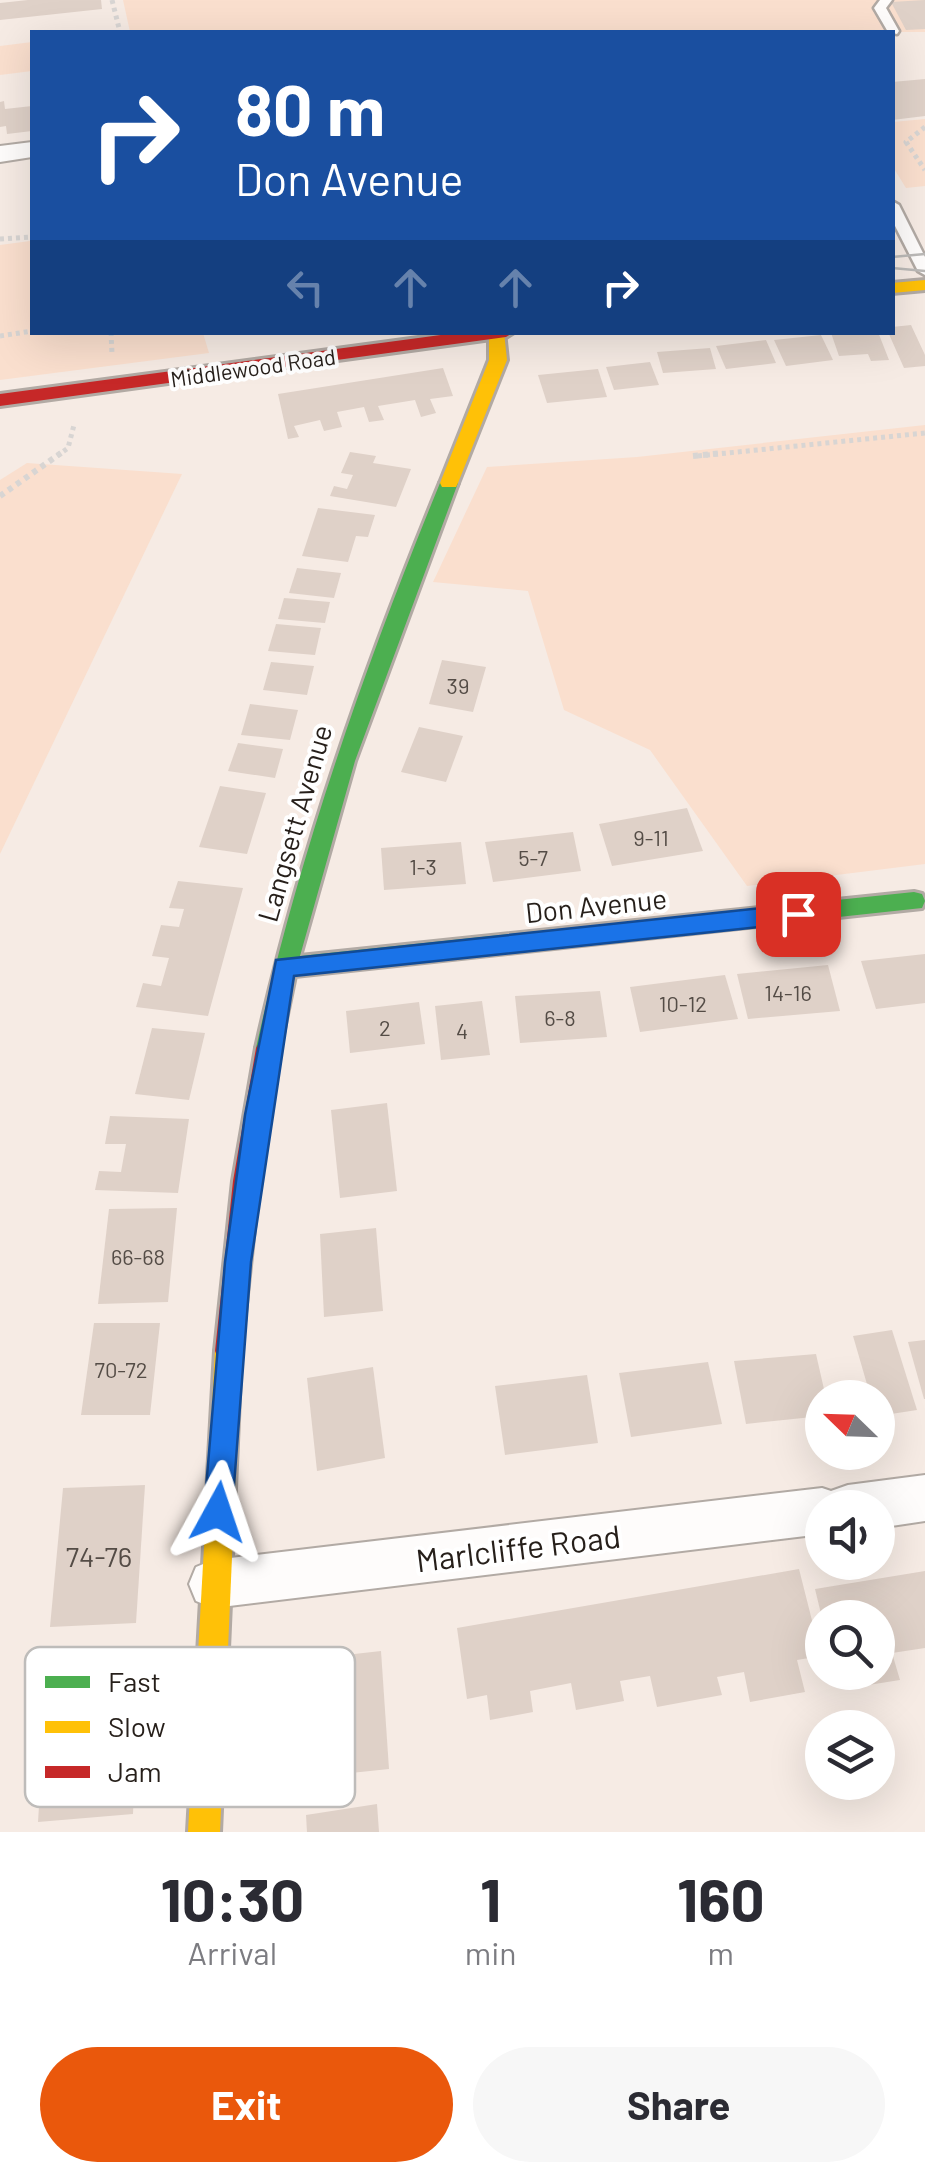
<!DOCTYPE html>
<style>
body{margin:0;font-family:Barlow,sans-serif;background:#f7f7f7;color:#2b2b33;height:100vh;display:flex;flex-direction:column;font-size:38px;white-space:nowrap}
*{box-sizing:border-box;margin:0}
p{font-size:32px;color:#7c7c81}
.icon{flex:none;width:55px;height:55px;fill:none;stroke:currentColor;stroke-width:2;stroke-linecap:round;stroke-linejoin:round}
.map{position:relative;height:1832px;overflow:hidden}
.side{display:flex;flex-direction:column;background:#fff;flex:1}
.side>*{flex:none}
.hud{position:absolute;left:30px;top:30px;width:865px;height:305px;border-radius:0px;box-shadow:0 10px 40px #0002;background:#1a4fa0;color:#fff;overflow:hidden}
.needle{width:65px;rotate:293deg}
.buttons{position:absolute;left:805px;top:1380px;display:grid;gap:20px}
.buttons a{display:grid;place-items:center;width:90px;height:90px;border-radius:50%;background:#fff;box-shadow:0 10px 40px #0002;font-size:50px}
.pin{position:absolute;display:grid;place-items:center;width:85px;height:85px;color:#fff;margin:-42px;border-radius:20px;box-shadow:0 5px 15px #0006}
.me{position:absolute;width:110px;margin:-55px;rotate:5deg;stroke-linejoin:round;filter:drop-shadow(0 0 8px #0008)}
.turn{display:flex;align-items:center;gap:35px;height:210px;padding:0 40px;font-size:45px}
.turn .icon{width:130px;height:130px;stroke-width:2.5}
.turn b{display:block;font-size:70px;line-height:85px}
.lanes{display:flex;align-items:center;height:95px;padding:0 40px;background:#0003;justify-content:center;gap:50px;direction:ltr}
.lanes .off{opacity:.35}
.eta{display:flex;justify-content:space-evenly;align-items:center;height:170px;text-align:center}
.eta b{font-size:60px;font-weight:700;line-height:70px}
.primary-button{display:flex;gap:20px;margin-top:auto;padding:20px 40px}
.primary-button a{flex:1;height:115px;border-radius:60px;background:#ea580c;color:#fff;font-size:40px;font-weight:700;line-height:115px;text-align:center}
.primary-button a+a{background:#f7f7f7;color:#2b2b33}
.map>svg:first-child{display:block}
.green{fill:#fadfce}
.building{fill:#dfd1c8}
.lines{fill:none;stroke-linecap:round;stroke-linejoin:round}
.lane-casing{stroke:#b2aaa4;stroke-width:5}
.street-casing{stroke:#b2aaa4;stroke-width:4}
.fast-casing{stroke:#b2aaa4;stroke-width:6}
.slow-casing{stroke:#b2aaa4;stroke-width:6}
.jam-casing{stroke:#b2aaa4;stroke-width:6}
.path-far1{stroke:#d8d5d3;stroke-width:5;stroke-dasharray:4 4;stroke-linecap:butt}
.path{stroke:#d8d5d3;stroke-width:6;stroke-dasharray:5 5;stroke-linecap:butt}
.lane{fill:#fefcfb;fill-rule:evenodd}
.street{fill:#fefcfb;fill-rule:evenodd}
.fast{fill:#4caf50;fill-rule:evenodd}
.slow{fill:#ffc107;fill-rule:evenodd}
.jam{fill:#c62828;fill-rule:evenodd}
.tram{stroke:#bbb9b7;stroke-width:2.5}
.route{fill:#1a73e8;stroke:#114b97;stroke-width:2.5}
.labels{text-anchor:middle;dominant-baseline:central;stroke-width:8;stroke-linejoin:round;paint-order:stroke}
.far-street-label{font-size:22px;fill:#261f1a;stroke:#fff}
.number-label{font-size:22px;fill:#544c46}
.street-label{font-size:28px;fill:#261f1a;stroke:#fff}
.near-number-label{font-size:28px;fill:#544c46}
.near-street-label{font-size:32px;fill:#261f1a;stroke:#fff}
.key{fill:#fff;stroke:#bebcba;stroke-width:2.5}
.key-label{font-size:28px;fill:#261f1a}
</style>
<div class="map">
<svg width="925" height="1832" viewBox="0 0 925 1832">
<rect width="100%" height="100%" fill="#f6ebe4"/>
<g class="green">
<polygon points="123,0 925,0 925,32 130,32"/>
<polygon points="32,42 32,71 0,75 0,46"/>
<polygon points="925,119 925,186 906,188 893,167 893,122"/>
<polygon points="30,241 32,332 203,333 209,353 0,380 0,245"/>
<polygon points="925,425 925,864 747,886 650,750 564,710 528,591 433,582 487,467 637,457"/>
<polygon points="27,463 182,474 0,854 0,480"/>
</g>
<g class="building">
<polygon points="28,0 101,0 102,9 0,20 0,3"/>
<polygon points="925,0 925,29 906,30 891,2"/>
<polygon points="925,79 925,116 892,120 892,82"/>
<polygon points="4,101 5,109 32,106 32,131 7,134 6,126 0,127 0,102"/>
<polygon points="911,325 925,355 925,366 904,368 888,332 892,332 892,327"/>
<polygon points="878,332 889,360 871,361 868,354 839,356 831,333"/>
<polygon points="821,335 833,360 786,366 774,340"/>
<polygon points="766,340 776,363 726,369 716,346"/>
<polygon points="710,348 716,369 663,373 657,352"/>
<polygon points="650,362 659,385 614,390 606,367"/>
<polygon points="443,368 453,396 430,399 436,413 421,417 415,400 378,406 384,420 369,422 364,407 337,412 342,427 324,431 320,420 294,426 299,437 288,439 278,394"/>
<polygon points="598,369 607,397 547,403 538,375"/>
<polygon points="350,452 376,456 373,463 411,469 396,507 330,496 334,486 347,489 353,475 341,473"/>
<polygon points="318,508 375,515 368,537 356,536 348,562 302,556"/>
<polygon points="297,568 341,573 334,598 289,593"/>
<polygon points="284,598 330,602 325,623 278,619"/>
<polygon points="276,624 321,628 315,655 268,651"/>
<polygon points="442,660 486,667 473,712 429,704"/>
<polygon points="271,662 314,666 307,695 263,690"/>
<polygon points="250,704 298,710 290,740 241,735"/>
<polygon points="419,727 463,736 446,782 401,772"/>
<polygon points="238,743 283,749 275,778 228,771"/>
<polygon points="220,786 266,793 247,854 199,847"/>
<polygon points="687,808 703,851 612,866 599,824"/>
<polygon points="573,832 581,871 493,882 485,842"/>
<polygon points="461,842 466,884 384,890 381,848"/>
<polygon points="178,881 243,888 208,1016 136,1007 143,983 161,986 169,958 152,956 161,925 179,927 184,909 169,908"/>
<polygon points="925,954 925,1003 876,1009 861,961"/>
<polygon points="828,965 840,1011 748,1019 737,974"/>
<polygon points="725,975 738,1019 640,1032 630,987"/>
<polygon points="600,991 607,1037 520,1043 515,996"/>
<polygon points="482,1001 490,1055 441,1060 435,1006"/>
<polygon points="419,1002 425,1044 350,1053 346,1011"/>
<polygon points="152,1028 205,1033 189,1100 135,1094"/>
<polygon points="387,1103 397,1191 340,1198 331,1110"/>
<polygon points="110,1116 189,1119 178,1193 95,1190 99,1171 121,1172 126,1144 105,1144"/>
<polygon points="177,1208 168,1302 98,1304 109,1209"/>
<polygon points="376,1228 383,1311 324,1317 320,1234"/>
<polygon points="94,1323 160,1323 150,1415 81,1415"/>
<polygon points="892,1330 917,1410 878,1416 878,1398 871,1398 853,1336"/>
<polygon points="925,1340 925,1399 924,1399 908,1342"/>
<polygon points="816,1354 826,1398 822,1416 746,1424 734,1361"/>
<polygon points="708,1362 722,1424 631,1437 619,1373"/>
<polygon points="373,1367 385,1458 317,1471 307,1378"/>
<polygon points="587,1375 598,1443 505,1455 495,1386"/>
<polygon points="145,1485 136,1623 50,1627 63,1488"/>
<polygon points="799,1569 821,1656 797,1660 805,1692 750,1702 744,1672 717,1677 722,1695 657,1707 650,1676 620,1681 624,1701 576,1710 571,1683 530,1691 533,1712 490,1720 487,1695 467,1699 457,1628"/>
<polygon points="925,1571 925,1648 892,1653 900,1680 856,1687 853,1672 878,1672 878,1618 822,1618 815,1589"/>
<polygon points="381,1651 389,1769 313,1777 310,1659"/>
<polygon points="136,1736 133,1814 38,1822 43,1745"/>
<polygon points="377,1804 379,1832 307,1832 306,1815"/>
</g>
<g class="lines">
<g class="lane-casing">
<g id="lane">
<polygon points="880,0 892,0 886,8 899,31 897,34 888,32 874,8"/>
<polygon points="892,201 899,205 925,257 925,275 918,271 892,220"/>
</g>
</g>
<g class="street-casing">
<g id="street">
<polygon points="32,142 32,157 0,162 0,146"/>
<polygon points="925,1475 925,1521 878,1528 878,1508 822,1508 822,1534 213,1608 196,1601 189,1584 196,1567 213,1560 822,1488 831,1491 848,1485"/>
</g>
</g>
<g class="fast-casing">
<path id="fast" d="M449 477 458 483 355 761 300 956 914 892 922 894 925 901 922 908 295 976 280 1048 276 1055 268 1058 260 1055 256 1048C299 854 364 668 440 483Z"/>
</g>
<g class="slow-casing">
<g id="slow">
<polygon points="925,280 925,290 892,293 892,283"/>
<polygon points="504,332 507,360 458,483 456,487 442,487 440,483 489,360 489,334"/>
<polygon points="228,1338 237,1342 241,1351 220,1832 188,1832 215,1351 219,1342"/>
</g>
</g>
<g class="jam-casing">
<g id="jam">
<polygon points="463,332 514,332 506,337 0,406 0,394"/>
<polygon points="268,1038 276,1041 280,1048 259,1181 241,1351 237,1360 228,1364 219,1360 215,1351 233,1181 256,1048 260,1041"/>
</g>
</g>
<g class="path-far1">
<polyline points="112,0 120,32"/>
<polyline points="925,127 906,142 925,170"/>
<polyline points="0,239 32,237"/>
<polyline points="111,332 112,354"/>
<polyline points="0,336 32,331"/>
<polyline points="57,456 68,448 74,425"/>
<polyline points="698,456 925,433"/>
</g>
<g class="path">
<polyline points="693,456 723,453"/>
<polyline points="0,496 61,453"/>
</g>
<use href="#lane" class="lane"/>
<use href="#street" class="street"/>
<use href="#fast" class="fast"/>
<use href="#slow" class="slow"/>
<use href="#jam" class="jam"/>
<g class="tram">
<polyline points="892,257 925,254"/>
<polyline points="892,268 925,271"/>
</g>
</g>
<polygon class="route" points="798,904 809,914 798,923 294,976 251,1262 232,1512 228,1522 218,1526 208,1522 204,1512 225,1262 245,1115 276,960"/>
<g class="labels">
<g class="far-street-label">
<text transform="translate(253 367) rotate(-8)">Middlewood Road</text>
</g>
<g class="number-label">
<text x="458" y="685">39</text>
<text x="651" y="837">9-11</text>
<text x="533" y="857">5-7</text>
<text x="423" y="866">1-3</text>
<text x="788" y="992">14-16</text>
<text x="683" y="1003">10-12</text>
<text x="560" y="1017">6-8</text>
<text x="385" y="1027">2</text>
<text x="462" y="1030">4</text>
<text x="138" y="1256">66-68</text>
<text x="121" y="1369">70-72</text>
</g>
<g class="street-label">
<text transform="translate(294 823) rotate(-74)">Langsett Avenue</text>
<text transform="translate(596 905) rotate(-6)">Don Avenue</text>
</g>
<g class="near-number-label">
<text x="99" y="1556">74-76</text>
</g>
<g class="near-street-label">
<text transform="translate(518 1547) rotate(-7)">Marlcliffe Road</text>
</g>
</g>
<rect x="25" y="1647" width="330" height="160" rx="15" class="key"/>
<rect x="45" y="1676" width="45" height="12" fill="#4caf50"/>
<rect x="45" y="1721" width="45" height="12" fill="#ffc107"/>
<rect x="45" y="1766" width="45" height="12" fill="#c62828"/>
<g class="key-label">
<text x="108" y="1692">Fast</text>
<text x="108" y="1737">Slow</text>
<text x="108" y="1782">Jam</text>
</g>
</svg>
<div class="buttons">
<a><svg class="needle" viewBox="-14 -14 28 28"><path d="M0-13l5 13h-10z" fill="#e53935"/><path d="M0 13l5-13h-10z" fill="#7c7c81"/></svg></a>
<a><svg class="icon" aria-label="sound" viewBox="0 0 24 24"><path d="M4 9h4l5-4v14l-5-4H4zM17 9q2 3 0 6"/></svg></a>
<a><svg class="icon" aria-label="search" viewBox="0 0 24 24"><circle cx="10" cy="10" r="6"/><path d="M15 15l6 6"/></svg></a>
<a><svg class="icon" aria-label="layers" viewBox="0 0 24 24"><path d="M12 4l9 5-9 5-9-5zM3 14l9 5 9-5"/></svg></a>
</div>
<div class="pin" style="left:798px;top:914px;background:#d93025"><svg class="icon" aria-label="arrive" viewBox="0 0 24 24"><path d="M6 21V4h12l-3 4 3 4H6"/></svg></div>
<svg class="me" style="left:218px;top:1512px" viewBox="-20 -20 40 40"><path d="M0-17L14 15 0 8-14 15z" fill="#1a73e8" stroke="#fff" stroke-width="4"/></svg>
<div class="hud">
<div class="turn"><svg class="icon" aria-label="right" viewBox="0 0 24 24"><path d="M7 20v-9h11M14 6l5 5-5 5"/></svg><div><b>80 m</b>Don Avenue</div></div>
<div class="lanes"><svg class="icon off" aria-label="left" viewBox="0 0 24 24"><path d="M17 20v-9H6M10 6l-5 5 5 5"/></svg><svg class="icon off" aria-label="ahead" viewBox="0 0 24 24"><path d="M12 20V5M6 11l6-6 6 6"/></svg><svg class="icon off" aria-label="ahead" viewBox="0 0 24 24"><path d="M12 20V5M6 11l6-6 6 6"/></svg><svg class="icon" aria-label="right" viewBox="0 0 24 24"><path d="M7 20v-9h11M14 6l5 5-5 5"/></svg></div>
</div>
</div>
<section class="side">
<div class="eta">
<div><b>10:30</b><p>Arrival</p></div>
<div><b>1</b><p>min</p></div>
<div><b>160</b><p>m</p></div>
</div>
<div class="primary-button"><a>Exit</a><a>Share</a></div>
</section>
